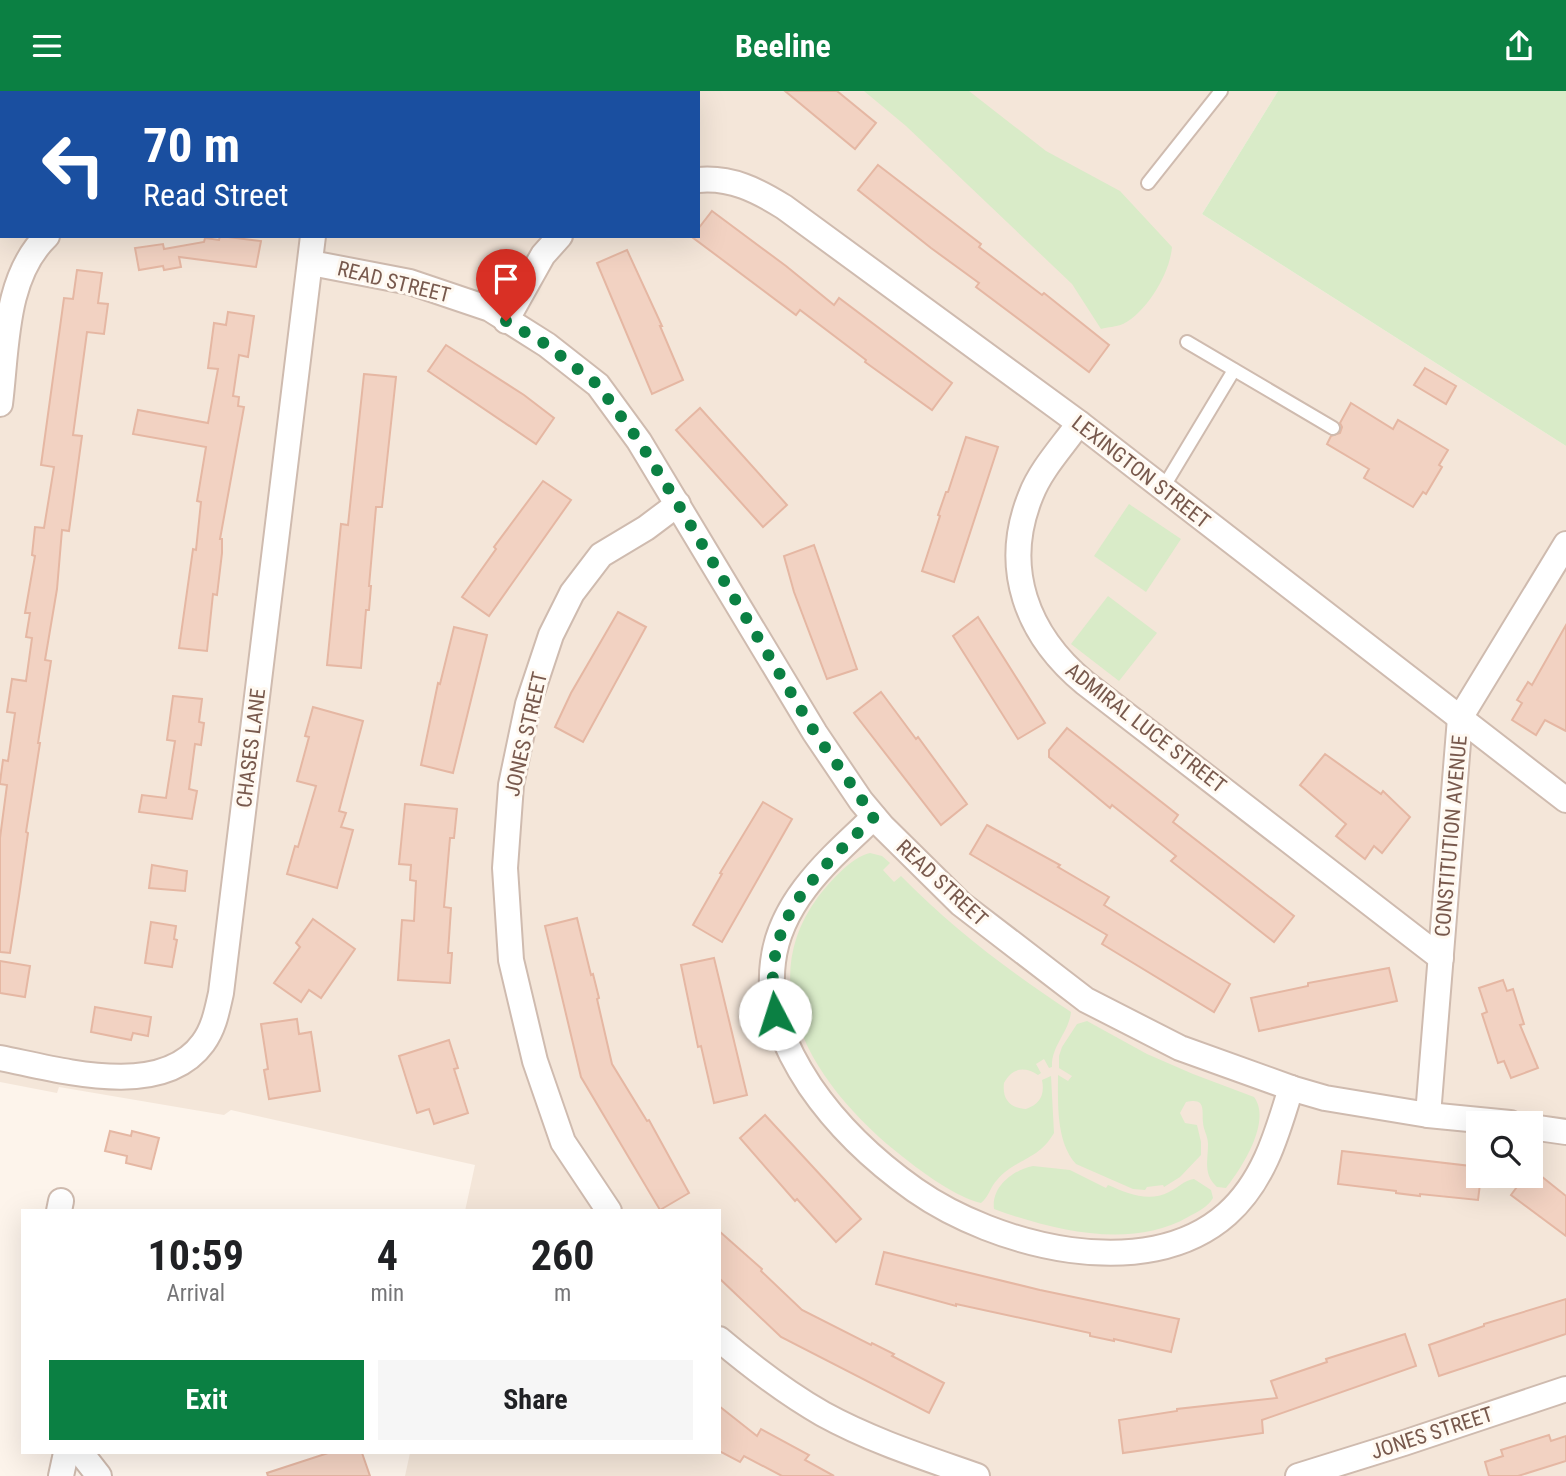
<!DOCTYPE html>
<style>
body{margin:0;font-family:"Roboto Condensed",sans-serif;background:#f6f6f6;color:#202124;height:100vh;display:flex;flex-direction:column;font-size:26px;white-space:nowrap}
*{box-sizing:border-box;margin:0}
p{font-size:23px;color:#757577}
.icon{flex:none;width:38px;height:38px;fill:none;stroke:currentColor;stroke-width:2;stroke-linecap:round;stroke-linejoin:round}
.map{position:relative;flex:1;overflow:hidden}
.drawer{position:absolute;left:21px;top:1118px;width:700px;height:245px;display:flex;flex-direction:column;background:#fff;border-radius:0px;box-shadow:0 7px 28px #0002}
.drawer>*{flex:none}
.guide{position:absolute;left:0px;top:0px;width:700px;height:147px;box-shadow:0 7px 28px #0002;background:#1a4fa0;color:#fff;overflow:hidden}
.buttons{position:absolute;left:1466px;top:1020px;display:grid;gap:14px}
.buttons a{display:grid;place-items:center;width:77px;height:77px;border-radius:0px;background:#fff;box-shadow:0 7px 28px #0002;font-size:35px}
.pin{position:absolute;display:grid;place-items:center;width:60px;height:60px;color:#fff;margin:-72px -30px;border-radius:50% 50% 50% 0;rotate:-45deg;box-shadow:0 0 7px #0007}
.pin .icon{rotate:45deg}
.me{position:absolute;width:77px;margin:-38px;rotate:355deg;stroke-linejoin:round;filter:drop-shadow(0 0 5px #0008)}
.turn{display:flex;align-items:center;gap:24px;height:147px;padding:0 28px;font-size:32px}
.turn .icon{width:91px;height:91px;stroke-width:2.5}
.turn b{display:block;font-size:49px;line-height:60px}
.eta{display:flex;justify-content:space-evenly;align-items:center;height:119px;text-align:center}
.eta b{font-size:42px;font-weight:700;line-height:49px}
.cta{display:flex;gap:14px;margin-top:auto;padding:14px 28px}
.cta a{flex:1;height:80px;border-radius:0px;background:#0b8043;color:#fff;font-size:28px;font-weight:700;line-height:80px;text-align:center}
.cta a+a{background:#f6f6f6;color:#202124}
header{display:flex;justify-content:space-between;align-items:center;height:91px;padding:0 28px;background:#0b8043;color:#fff;font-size:32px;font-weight:700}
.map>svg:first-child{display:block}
.residential{fill:#f4e6d9;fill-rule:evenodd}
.green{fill:#d9ebc8}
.building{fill:#f2d2c2;stroke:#e5b7a3;stroke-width:2}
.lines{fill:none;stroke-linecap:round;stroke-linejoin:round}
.lane-casing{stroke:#cfbbaf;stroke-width:16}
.street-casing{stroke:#cfbbaf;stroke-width:28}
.lane{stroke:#fff;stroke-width:12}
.street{stroke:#fff;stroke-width:24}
.route{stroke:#0b8043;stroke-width:12;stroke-dasharray:0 21.6}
.labels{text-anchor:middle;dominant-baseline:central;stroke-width:6;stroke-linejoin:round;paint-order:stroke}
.street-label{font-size:21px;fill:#78594d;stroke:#fff9f1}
</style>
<header><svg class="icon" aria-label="menu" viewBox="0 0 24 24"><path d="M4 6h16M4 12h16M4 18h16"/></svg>Beeline<svg class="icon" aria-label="share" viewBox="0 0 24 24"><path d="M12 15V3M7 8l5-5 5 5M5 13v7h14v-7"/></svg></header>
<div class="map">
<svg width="1566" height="1385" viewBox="0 0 1566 1385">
<rect width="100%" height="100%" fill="#fdf4eb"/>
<path class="residential" d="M0 0H1278L1202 123 1566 355V1385H405L410 1362H719V1120H465L475 1074 231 1019 224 1024 59 996 57 1002 0 991ZM2 2H698V145H2ZM1479 1032H1531V1085H1479Z"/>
<g class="green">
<path d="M864 0H969L1046 60 1120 100 1172 156C1170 182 1147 221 1123 233 1116 236 1108 236 1101 238L1072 193 906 35Z"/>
<polygon points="1278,0 1566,0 1566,355 1202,123"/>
<polygon points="1129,413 1181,448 1146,501 1094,465"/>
<polygon points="1108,505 1157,542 1119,590 1071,553"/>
<path d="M870 762 882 765 890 772 883 779 894 791 901 785C952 837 1010 881 1071 921 1069 941 1051 955 1052 976L1049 977 1044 968 1036 973 1041 982 1038 984C1024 975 1012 977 1004 992 1002 1008 1010 1017 1026 1018 1040 1013 1045 1004 1042 989L1051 985 1054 1042C1038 1070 1014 1068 997 1089 990 1096 989 1106 981 1112 956 1106 923 1082 903 1066 825 1005 747 902 818 806 830 791 851 766 870 762Z"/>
<path d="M1087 930 1147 963 1193 983 1254 1006C1272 1030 1242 1077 1226 1097L1217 1096C1203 1083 1208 1070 1208 1053 1208 1045 1203 1038 1203 1031 1202 1019 1206 1006 1186 1011L1180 1022 1185 1032 1197 1034 1201 1051V1064L1180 1086 1164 1096 1163 1094 1147 1096 1145 1099 1133 1098 1076 1073C1056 1051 1058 1013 1058 984L1068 990 1072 985 1059 977V965L1062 956 1077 933Z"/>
<path d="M1033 1075 1070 1079 1106 1097 1108 1094C1127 1102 1148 1112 1169 1101 1178 1097 1184 1089 1194 1088L1211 1099 1213 1107C1208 1116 1197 1121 1188 1126 1131 1159 1052 1139 994 1118 991 1096 1013 1079 1033 1075Z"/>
</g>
<g class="building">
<polygon points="785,0 837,0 876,32 855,58"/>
<polygon points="878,74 981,153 979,156 1042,204 1044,202 1109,254 1089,281 976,196 979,192 931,157 858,99"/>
<polygon points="712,120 786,175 834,214 839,207 952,292 932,319 865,271 866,269 800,219 796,224 692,146 698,145 698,138"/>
<polygon points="220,145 261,150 256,176 179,166 181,176 164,179 163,175 139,179 135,157 163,153 164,158 204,151 205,147 219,149"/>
<polygon points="627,159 662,235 660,235 683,289 652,303 597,172"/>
<polygon points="77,179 102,182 98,212 108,213 104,243 87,241 73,344 82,345 69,440 62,439 57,498 45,569 51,570 38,652 40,652 26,741 28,742 19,805 10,862 0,861 0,747 7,694 0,693 0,691 3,669 8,670 15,622 7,621 12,588 26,590 32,547 26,546 30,522 25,522 35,465 32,464 35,436 44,437 54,376 41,374 64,207 73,208"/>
<polygon points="228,221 254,225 248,266 239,264 233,305 239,306 238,315 244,316 220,448 222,448 222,462 217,504 213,503 207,560 179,557 193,458 196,459 201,411 197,410 206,356 133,343 138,319 208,332 218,278 208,277 214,232 226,234"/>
<polygon points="446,254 524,304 554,327 536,353 428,280"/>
<polygon points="1425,277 1456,295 1446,313 1414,294"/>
<polygon points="364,283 396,286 382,416 376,416 369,495 371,495 369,519 366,519 361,577 327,574 341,433 348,434"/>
<polygon points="1351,312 1393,338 1398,329 1448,359 1439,374 1442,376 1426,403 1423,401 1413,416 1364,387 1369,378 1327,353 1331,345 1340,342 1342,336 1340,332"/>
<polygon points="700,317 787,414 763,436 676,339"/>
<polygon points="966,346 998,356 954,491 922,480 940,425 938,424 946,401 948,401"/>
<polygon points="543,390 571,409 489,525 462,506 496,458 494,456"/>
<polygon points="814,454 857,578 827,588 794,501 784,465"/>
<polygon points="618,521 646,536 583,651 555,636 571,602"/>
<polygon points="978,526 1045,632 1018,648 953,545"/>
<polygon points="1566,534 1566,640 1545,629 1536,644 1512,629 1522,612 1517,609 1528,591 1532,594"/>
<polygon points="454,536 487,544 453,682 421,674 438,592 440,593"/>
<polygon points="881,601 916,648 918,646 967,713 941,734 854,622"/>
<polygon points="173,605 202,608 199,631 204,632 201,654 195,653 189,698 197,700 192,728 139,721 142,704 166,707 175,650 167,649"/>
<polygon points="313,616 363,630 339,720 346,722 341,736 353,739 337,797 287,783 295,755 298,756 316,695 297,690 309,646 305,645"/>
<polygon points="1067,637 1178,724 1173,731 1294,825 1274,851 1171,770 1176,765 1112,714 1110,717 1049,666 1049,659"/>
<polygon points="1325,663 1381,703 1383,700 1410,726 1382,762 1374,755 1365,768 1336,745 1346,733 1300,694"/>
<polygon points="763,711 792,728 722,851 693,834 722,783 720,782"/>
<polygon points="405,713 457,718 454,747 450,747 444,816 451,817 448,862 452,862 450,892 398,889 402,829 414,830 416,790 410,789 411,774 399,773"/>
<polygon points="987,734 1060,774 1058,776 1109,806 1104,814 1230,893 1214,921 1102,853 1107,844 970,763"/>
<polygon points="152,774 187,780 185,800 149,797"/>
<polygon points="577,827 591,884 593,883 599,907 597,908 612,973 647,1030 649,1029 689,1102 660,1119 581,986 545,835"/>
<polygon points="313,828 355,858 321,907 309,899 301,911 274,892 300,856 296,852"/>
<polygon points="151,831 176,835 174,848 177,849 172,876 145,872"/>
<polygon points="714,867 747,1004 714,1012 701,955 698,956 681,874"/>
<polygon points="0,870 30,875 25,906 0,902"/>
<polygon points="1389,877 1397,910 1259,940 1251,907 1308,895 1308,892"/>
<polygon points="1503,889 1507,900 1513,898 1524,933 1520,934 1538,977 1511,987 1504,970 1498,972 1482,923 1487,921 1479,897"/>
<polygon points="95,916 151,926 148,945 133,942 131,949 91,941"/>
<polygon points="297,928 299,943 311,941 320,1000 269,1008 264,979 268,978 261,933"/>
<polygon points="449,949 458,977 454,978 468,1022 434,1033 429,1018 417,1022 399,965"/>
<polygon points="765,1024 861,1128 836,1151 797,1108 795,1110 740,1047"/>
<polygon points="110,1040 131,1045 132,1040 159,1047 151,1078 126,1072 127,1065 105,1060"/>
<polygon points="1342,1060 1479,1076 1479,1085 1481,1085 1478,1109 1420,1103 1420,1105 1396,1102 1396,1100 1338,1093"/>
<polygon points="1531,1077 1566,1105 1566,1145 1511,1104 1525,1085 1531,1085"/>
<polygon points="719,1140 762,1178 761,1180 802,1219 871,1254 872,1252 894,1263 892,1265 944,1292 929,1322 781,1246 719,1187"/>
<polygon points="884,1161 1040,1199 1179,1228 1171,1261 1114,1248 1114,1250 1090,1245 1090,1242 956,1213 956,1215 876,1193"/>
<polygon points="1566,1208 1566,1243 1439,1285 1429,1254 1484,1235 1484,1233"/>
<polygon points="1405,1243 1416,1275 1262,1329 1263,1342 1123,1362 1119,1329 1177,1320 1177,1318 1277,1307 1271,1290 1327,1271 1326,1268"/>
<polygon points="719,1315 757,1345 761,1338 809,1364 805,1369 834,1385 782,1385 744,1365 740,1371 719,1360"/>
<polygon points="1549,1344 1551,1350 1566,1345 1566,1370 1518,1385 1489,1385 1485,1371 1503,1365 1501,1359"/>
<polygon points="328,1362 362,1362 370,1385 268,1385 267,1382"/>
</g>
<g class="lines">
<g class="lane-casing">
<g id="lane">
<polyline points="1148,92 1221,0"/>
<polyline points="1187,251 1333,337"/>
<polyline points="1163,397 1234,279"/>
</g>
</g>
<g class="street-casing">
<g id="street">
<polyline points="22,0 26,2"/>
<polyline points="349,2 350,0"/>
<path d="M698 89C731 86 757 99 784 116L1079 332 1566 709"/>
<polyline points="311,172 410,191 490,218 547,254 598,294 639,350 815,642 861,710 882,735 961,813 1086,909 1180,957 1294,998 1325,1007 1428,1024 1510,1032"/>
<polyline points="506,230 543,164 560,145"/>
<path d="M0 313C7 258 4 186 47 145"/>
<path d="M1079 332C1063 355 1041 378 1031 404 1001 477 1027 544 1085 592L1441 867"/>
<path d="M874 726C832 766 780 809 773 871 767 917 785 957 810 995 838 1036 874 1070 915 1099 995 1155 1146 1195 1227 1123 1264 1090 1277 1043 1291 997"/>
<path d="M0 967C57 978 161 1010 203 952 214 937 217 920 221 902L313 145"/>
<polyline points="1428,1024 1460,627 1566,453"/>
<polyline points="1531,1036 1566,1041"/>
<polyline points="59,1120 61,1110"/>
<polyline points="609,1120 563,1051 535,970 511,869 505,777 511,694 528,613 551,544 572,502 601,464 646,437 678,413"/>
<path d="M719 1248C751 1275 786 1302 823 1323 872 1350 926 1367 977 1385"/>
<polyline points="81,1362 99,1385"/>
<polyline points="61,1385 66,1362"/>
<polyline points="1298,1385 1404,1352 1566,1298"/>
</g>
</g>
<use href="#lane" class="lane"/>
<use href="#street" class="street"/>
</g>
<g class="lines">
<path class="route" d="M506 230 547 254 598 294 639 350 678 413 815 642 874 726C812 787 761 828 775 923"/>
</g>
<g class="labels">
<g class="street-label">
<text transform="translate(394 191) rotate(14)">READ STREET</text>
<text transform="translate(1141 381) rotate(38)">LEXINGTON STREET</text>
<text transform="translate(1146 637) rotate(38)">ADMIRAL LUCE STREET</text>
<text transform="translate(526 643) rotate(-77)">JONES STREET</text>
<text transform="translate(251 657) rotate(-83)">CHASES LANE</text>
<text transform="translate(1451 745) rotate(-85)">CONSTITUTION AVENUE</text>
<text transform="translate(942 792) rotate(43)">READ STREET</text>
<text transform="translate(1432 1342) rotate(-18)">JONES STREET</text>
</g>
</g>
</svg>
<div class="buttons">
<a><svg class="icon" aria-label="search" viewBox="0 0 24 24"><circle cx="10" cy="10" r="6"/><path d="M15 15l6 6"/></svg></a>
</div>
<div class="pin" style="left:506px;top:230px;background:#d93025"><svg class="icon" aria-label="arrive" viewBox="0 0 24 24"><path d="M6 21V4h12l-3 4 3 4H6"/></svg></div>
<svg class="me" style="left:775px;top:923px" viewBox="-20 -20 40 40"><circle r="19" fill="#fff"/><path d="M0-13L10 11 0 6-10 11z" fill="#0b8043"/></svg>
<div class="guide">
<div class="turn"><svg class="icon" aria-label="left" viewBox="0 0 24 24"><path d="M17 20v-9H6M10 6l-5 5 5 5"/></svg><div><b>70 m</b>Read Street</div></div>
</div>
<section class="drawer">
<div class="eta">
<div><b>10:59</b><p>Arrival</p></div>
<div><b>4</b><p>min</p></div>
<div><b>260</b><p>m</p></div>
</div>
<div class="cta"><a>Exit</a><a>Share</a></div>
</section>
</div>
